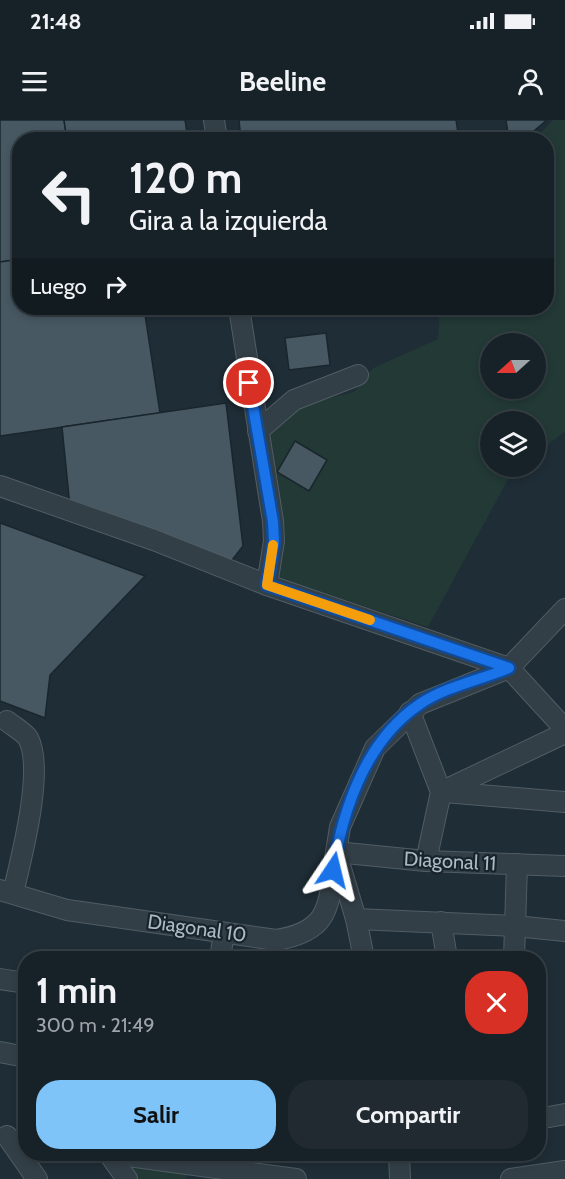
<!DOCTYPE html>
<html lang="es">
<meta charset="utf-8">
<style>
body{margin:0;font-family:Cabin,sans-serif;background:#202a30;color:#f1f3f6;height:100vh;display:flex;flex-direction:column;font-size:22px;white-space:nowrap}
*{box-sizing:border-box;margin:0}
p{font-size:20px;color:#9ea4a8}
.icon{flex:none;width:33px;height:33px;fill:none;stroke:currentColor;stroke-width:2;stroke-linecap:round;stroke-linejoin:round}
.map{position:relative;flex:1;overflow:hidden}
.side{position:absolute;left:18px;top:831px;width:528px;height:210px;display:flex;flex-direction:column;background:#172228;border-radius:24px;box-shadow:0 3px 9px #0003,0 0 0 2px #363f45}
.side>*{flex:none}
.banner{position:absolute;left:12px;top:12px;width:542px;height:183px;border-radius:24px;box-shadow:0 3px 9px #0003,0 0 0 2px #363f45;background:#172228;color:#f1f3f6;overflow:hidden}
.needle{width:39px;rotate:249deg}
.controls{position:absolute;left:480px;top:213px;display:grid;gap:12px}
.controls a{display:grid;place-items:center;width:66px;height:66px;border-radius:50%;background:#172228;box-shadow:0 3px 9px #0003,0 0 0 2px #363f45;font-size:30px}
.pin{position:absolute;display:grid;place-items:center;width:51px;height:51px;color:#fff;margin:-26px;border:3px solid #fff;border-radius:50%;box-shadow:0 2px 6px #0007}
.me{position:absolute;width:66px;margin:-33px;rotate:10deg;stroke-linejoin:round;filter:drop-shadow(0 0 4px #0008)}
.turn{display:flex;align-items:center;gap:21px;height:126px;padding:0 18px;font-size:27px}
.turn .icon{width:78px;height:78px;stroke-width:2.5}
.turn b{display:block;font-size:42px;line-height:51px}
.then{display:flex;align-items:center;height:57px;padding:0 18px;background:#0003;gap:12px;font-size:22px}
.round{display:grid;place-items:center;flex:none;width:63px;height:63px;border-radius:24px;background:#202a30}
.head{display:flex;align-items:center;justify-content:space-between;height:102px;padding:0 18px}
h1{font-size:36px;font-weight:700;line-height:45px}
.cta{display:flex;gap:12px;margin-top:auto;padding:12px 18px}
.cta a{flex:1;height:69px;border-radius:24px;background:#7ec4f8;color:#111;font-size:24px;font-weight:700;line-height:69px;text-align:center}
.cta a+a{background:#202a30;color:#f1f3f6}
.status{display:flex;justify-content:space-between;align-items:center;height:42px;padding:0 30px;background:#172228;direction:ltr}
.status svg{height:16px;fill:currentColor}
header{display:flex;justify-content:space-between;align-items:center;height:78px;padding:0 18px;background:#172228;font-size:27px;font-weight:700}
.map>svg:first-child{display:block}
.green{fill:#223936;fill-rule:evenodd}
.building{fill:#475862;stroke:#1a262d;stroke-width:1.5}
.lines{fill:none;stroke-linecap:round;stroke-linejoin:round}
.minor-casing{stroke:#505d65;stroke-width:22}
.minor{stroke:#333f47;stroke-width:20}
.route-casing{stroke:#114b97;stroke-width:15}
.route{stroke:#1a73e8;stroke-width:10}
.slow{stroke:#f59e0b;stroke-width:10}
.labels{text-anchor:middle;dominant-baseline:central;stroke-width:4.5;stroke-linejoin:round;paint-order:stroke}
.street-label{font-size:20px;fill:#acbac4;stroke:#18232b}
</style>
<div class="status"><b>21:48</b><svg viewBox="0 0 49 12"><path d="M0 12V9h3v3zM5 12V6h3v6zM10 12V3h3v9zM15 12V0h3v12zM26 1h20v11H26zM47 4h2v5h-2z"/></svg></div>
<header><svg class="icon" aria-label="menu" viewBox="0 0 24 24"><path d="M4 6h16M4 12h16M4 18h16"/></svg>Beeline<svg class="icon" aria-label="person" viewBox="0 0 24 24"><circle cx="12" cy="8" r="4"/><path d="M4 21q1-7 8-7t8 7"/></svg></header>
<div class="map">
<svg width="565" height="1059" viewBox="0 0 565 1059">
<rect width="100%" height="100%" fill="#1f2d36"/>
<g class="green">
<path d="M553 0H565V311L536 334V302H490V346L519 347 512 352 428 507 275 457 284 414 264 315 299 285 354 272 373 248 438 219 440 188H546V20L535 19ZM490 224H536V268H490Z"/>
<polygon points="114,1034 190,1043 186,1059 127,1059"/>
</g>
<g class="building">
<polygon points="0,0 64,0 67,20 20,20 20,139 0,142"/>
<polygon points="64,0 185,0 188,20 67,20"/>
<polygon points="239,0 456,0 458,13 445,14 446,20 241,20"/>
<polygon points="506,0 547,0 523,20 509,20"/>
<polygon points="20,139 20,188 144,188 160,293 0,316 0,142"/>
<polygon points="326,213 330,245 289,250 285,218"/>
<polygon points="226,283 243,426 229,444 70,387 62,307"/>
<polygon points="295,321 327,340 309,371 277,352"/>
<polygon points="0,403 145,456 50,555 45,598 0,581"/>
</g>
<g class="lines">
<g class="minor-casing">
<g id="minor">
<polyline points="214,0 217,20"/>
<polyline points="239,188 273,401 274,421 267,465"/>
<polyline points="258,311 294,280 358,255"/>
<polyline points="0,366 154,420 267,465 509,548 565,609"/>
<polyline points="410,592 441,672 426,741"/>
<path d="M7 601C13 606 24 612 28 618 45 649 21 739 13 773"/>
<polyline points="441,672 565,613"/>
<polyline points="444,672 565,682"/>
<path d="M0 770 67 790 276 820C334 811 328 782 336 732L426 741 565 746"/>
<polyline points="356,799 515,806 565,811"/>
<polyline points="441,802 447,838"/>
<polyline points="220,838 224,813"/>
<polyline points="364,838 356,799 336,732 340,707 375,628 420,584 509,548 565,489"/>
<polyline points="514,838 517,744"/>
<polyline points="0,859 26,863"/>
<polyline points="0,932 26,937"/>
<polyline points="538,999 565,994"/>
<polyline points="7,1016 37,1059"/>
<polyline points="109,1034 127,1059"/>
<polyline points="114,1034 296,1059"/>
<polyline points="399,1034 400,1059"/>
<polyline points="511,1059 565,1051"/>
</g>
</g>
<use href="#minor" class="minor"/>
</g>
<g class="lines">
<g class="route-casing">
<path id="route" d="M249 263 273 402 274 422 267 465 509 548C480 560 445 567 420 584 365 621 343 689 333 750"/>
</g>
<use href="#route" class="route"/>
<polyline class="slow" points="273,425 267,465 370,500"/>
</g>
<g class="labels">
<g class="street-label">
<text transform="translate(450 741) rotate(3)">Diagonal 11</text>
<text transform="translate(197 808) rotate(8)">Diagonal 10</text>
</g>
</g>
</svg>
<div class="controls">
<a><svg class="needle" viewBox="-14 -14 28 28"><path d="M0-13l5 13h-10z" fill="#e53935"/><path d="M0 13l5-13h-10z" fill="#9ea4a8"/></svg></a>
<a><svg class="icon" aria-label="layers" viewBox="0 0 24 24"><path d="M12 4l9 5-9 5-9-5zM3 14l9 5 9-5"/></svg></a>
</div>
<div class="pin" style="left:249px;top:263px;background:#d93025"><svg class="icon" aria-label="arrive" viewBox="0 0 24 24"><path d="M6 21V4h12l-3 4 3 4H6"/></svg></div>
<svg class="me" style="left:333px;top:750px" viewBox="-20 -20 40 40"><path d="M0-17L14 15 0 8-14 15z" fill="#1a73e8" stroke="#fff" stroke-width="4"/></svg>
<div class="banner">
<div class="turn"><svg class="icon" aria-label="left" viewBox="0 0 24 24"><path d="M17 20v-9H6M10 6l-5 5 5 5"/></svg><div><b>120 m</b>Gira a la izquierda</div></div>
<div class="then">Luego<svg class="icon" aria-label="right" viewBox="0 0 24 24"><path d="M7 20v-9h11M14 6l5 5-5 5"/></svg></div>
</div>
<section class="side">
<div class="head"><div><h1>1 min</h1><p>300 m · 21:49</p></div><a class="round" style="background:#d93025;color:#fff"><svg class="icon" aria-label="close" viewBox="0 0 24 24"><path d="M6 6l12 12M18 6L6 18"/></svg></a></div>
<div class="cta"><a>Salir</a><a>Compartir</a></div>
</section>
</div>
